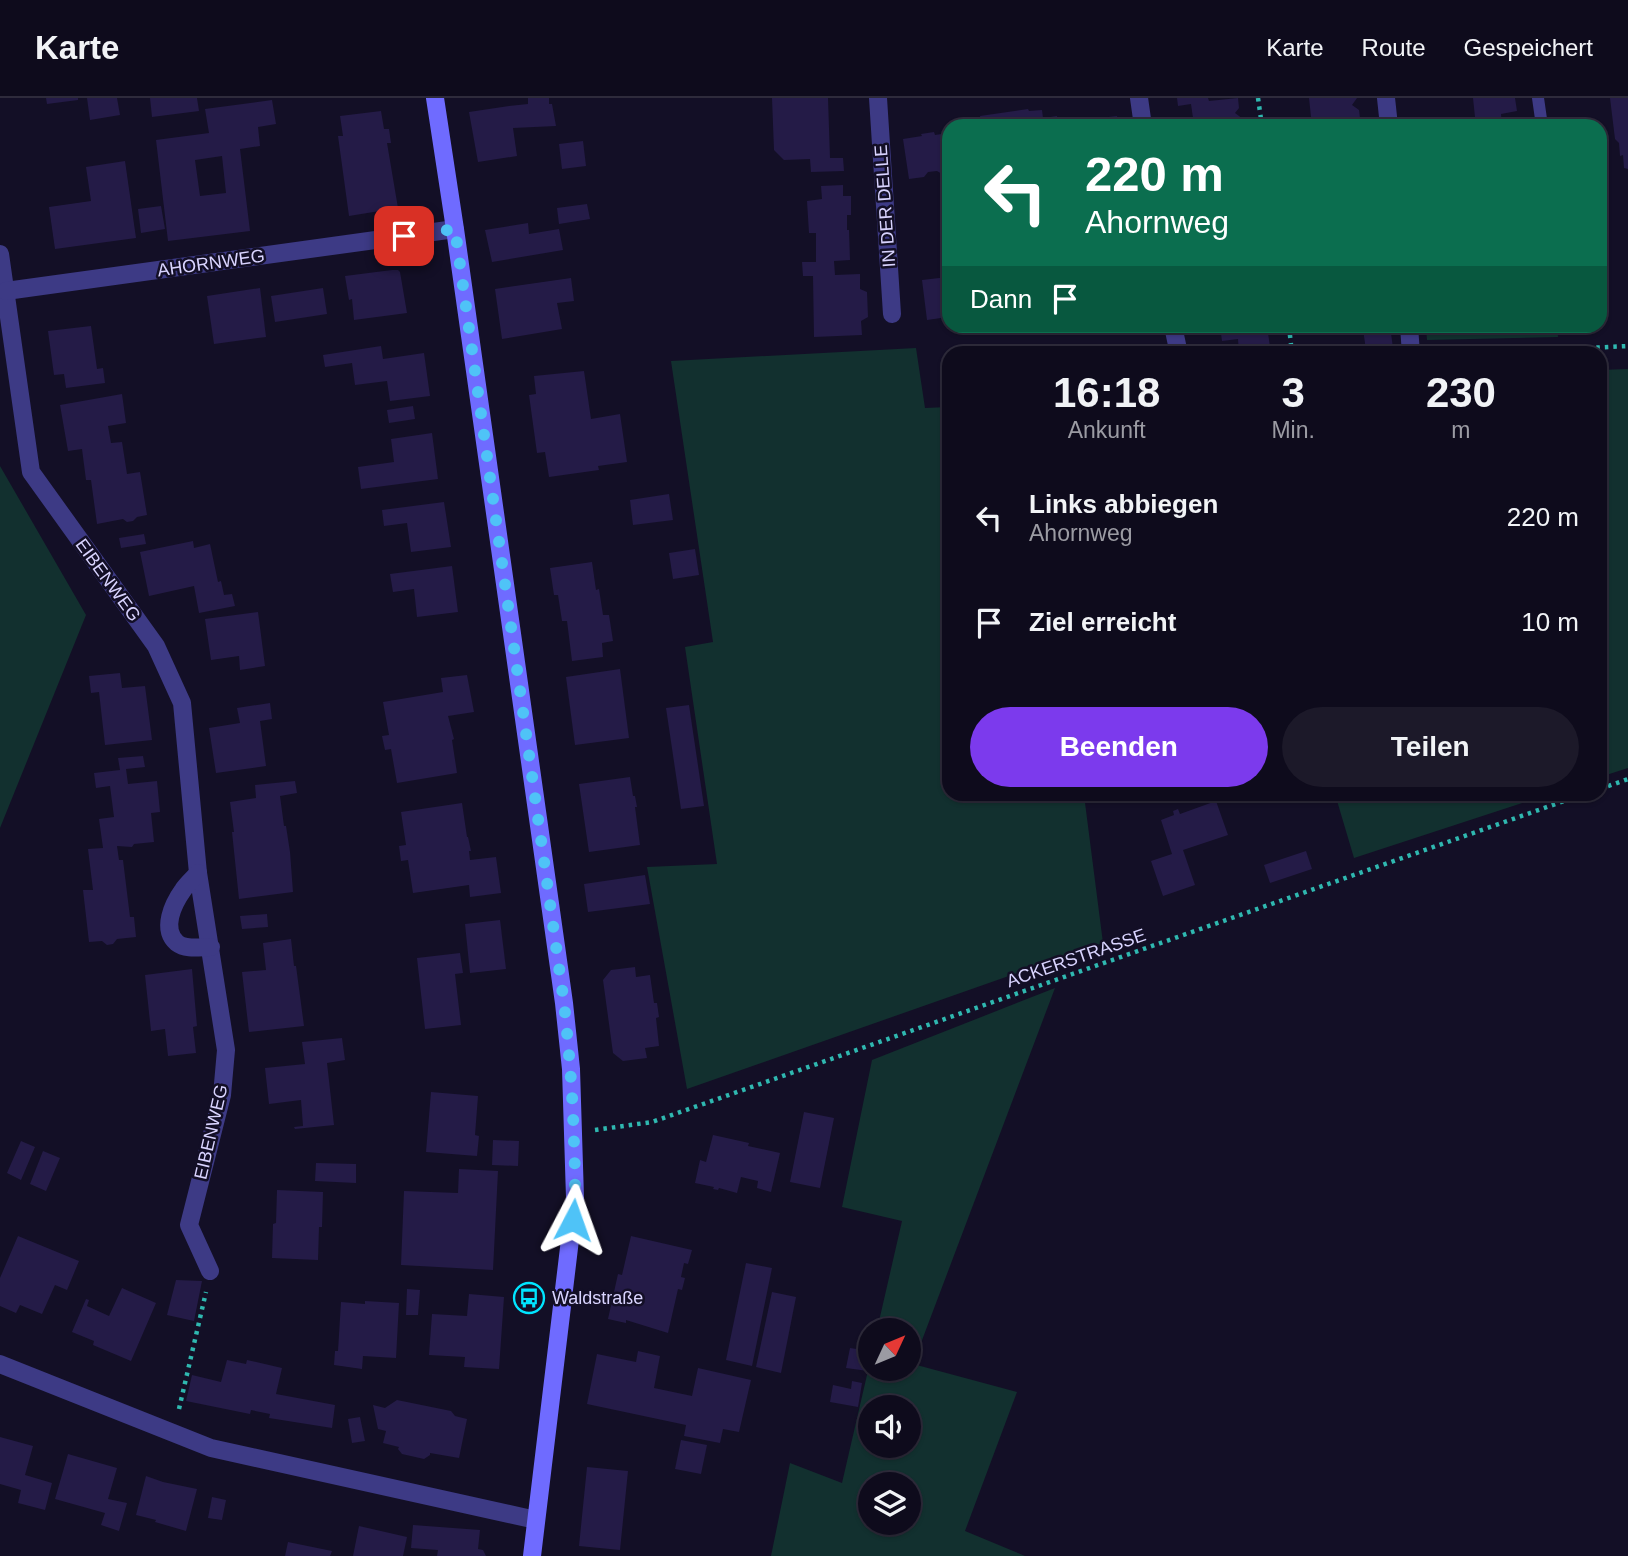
<!DOCTYPE html>
<html lang="de">
<meta charset="utf-8">
<style>
body{margin:0;font-family:Arial,sans-serif;background:#1c1929;color:#f1f3f6;height:100vh;display:flex;flex-direction:column;font-size:26px;white-space:nowrap}
*{box-sizing:border-box;margin:0}
p{font-size:23px;color:#9b9ba3}
.icon{flex:none;width:38px;height:38px;fill:none;stroke:currentColor;stroke-width:2;stroke-linecap:round;stroke-linejoin:round}
.map{position:relative;flex:1;overflow:hidden}
.panel{position:absolute;left:942px;top:248px;width:665px;height:455px;display:flex;flex-direction:column;background:#0e0b1c;border-radius:21px;box-shadow:0 2px 5px #0004,0 0 0 2px #2e2b3b}
.panel>*{flex:none}
.top-card{position:absolute;left:942px;top:21px;width:665px;height:214px;border-radius:21px;box-shadow:0 2px 5px #0004,0 0 0 2px #2e2b3b;background:#0b6e4f;color:#fff;overflow:hidden}
.needle{width:46px;rotate:46deg}
.tools{position:absolute;left:858px;top:1220px;display:grid;gap:14px}
.tools a{display:grid;place-items:center;width:63px;height:63px;border-radius:50%;background:#0e0b1c;box-shadow:0 2px 5px #0004,0 0 0 2px #2e2b3b;font-size:35px}
.pin{position:absolute;display:grid;place-items:center;width:60px;height:60px;color:#fff;margin:-30px;border-radius:14px;box-shadow:0 4px 10px #0006}
.me{position:absolute;width:77px;margin:-38px;rotate:4deg;stroke-linejoin:round;filter:drop-shadow(0 0 5px #0008)}
.turn{display:flex;align-items:center;gap:24px;height:147px;padding:0 28px;font-size:32px}
.turn .icon{width:91px;height:91px;stroke-width:2.5}
.turn b{display:block;font-size:49px;line-height:60px}
.then{display:flex;align-items:center;height:66px;padding:0 28px;background:#0003;gap:14px;font-size:26px}
.eta{display:flex;justify-content:space-evenly;align-items:center;height:119px;text-align:center}
.eta b{font-size:42px;font-weight:700;line-height:49px}
.primary-button{display:flex;gap:14px;margin-top:auto;padding:14px 28px}
.primary-button a{flex:1;height:80px;border-radius:42px;background:#7c3aed;color:#fff;font-size:28px;font-weight:700;line-height:80px;text-align:center}
.primary-button a+a{background:#1c1929;color:#f1f3f6}
ul{padding:0;list-style:none}
li{display:flex;align-items:center;gap:21px;height:105px;padding:0 28px}
li div{flex:1}
li b{display:block;font-size:26px}
li em{font-style:normal}
header{display:flex;align-items:center;gap:42px;box-sizing:border-box;height:98px;padding:0 35px;background:#0e0b1c;border-bottom:2px solid #2e2b3b}
header strong{font-size:33px}
nav{display:flex;gap:38px;margin-inline-start:auto;font-size:24px}
.map>svg:first-child{display:block}
.green{fill:#12302f;fill-rule:evenodd}
.building{fill:#241b47;fill-rule:evenodd}
.lines{fill:none;stroke-linecap:round;stroke-linejoin:round}
.path{stroke:#2fb8b0;stroke-width:4.5;stroke-dasharray:3.5 5;stroke-linecap:butt}
.lane{stroke:#3d3a85;stroke-width:12}
.street{stroke:#3d3a85;stroke-width:18}
.secondary{stroke:#6f6bff;stroke-width:18}
.route{stroke:#4fc3f7;stroke-width:12;stroke-dasharray:0 21.6}
.labels{text-anchor:middle;dominant-baseline:central;stroke-width:5;stroke-linejoin:round;paint-order:stroke}
.street-label{font-size:18px;fill:#d9d4ff;stroke:#130f26}
.poi-label{font-size:18px;fill:#d9d4ff;stroke:#130f26;text-anchor:start}
</style>
<header>
<strong>Karte</strong>
<nav><a>Karte</a><a>Route</a><a>Gespeichert</a></nav>
</header>
<div class="map">
<svg width="1628" height="1458" viewBox="0 0 1628 1458">
<rect width="100%" height="100%" fill="#130f26"/>
<g class="green">
<polygon points="1426,228 1557,228 1558,239 1427,242"/>
<polygon points="916,250 925,310 948,309 948,696 1084,697 1103,845 687,991 647,769 717,766 685,549 713,544 671,263"/>
<polygon points="1628,271 1628,670 1600,679 1600,272"/>
<polygon points="0,368 86,517 0,730"/>
<polygon points="1335,696 1547,696 1547,697 1354,760"/>
<path d="M1055 890 913 1266 1017 1294 965 1433 1025 1458H771L790 1365 842 1385 870 1264V1270H908V1232H877L902 1123 842 1109 872 962ZM870 1309H908V1348H870ZM870 1386H908V1424H870Z"/>
</g>
<g class="building">
<polygon points="46,0 78,0 78,2 47,6"/>
<polygon points="87,0 117,0 120,17 90,22"/>
<polygon points="150,0 197,0 199,13 152,19"/>
<polygon points="528,0 549,0 549,6 552,6 556,28 513,30 517,58 478,64 469,14 509,8 528,6"/>
<polygon points="772,0 828,0 830,60 843,60 844,73 811,74 810,61 784,62 774,52"/>
<polygon points="1177,0 1208,0 1209,3 1238,0 1239,10 1235,15 1243,21 1243,28 1191,28 1190,24 1193,20 1191,6 1178,8"/>
<polygon points="1309,0 1357,0 1352,7 1359,12 1361,28 1312,28"/>
<polygon points="1473,0 1515,0 1517,13 1501,16 1502,28 1467,28 1466,20 1475,19"/>
<polygon points="1610,0 1628,0 1628,71 1624,70 1623,57 1620,58 1619,45 1615,41"/>
<path d="M272 2 276 26 258 29 260 48 240 51 250 133 168 143 156 42 209 35 205 11ZM222 58 226 95 200 98 195 62Z"/>
<polygon points="1028,11 1029,13 1042,12 1043,20 1057,18 1058,25 1117,18 1119,28 981,28 980,18"/>
<polygon points="381,13 384,31 389,31 391,45 387,45 398,110 349,118 338,38 343,38 340,18"/>
<polygon points="934,34 935,37 948,35 948,76 942,76 937,73 928,74 924,79 909,81 903,41 922,38 921,36"/>
<polygon points="583,43 586,68 562,71 559,46"/>
<polygon points="125,63 136,140 55,151 49,109 91,103 86,69"/>
<polygon points="843,87 843,98 851,98 851,117 847,117 847,132 849,132 850,162 834,163 835,177 860,176 860,191 867,194 868,219 861,223 862,237 814,239 813,178 803,178 802,164 816,164 816,135 809,135 807,103 822,101 821,88"/>
<polygon points="587,106 590,121 559,126 557,110"/>
<polygon points="161,108 165,131 141,135 138,111"/>
<polygon points="528,125 529,136 559,131 563,152 492,164 485,132"/>
<polygon points="392,172 398,172 400,174 407,215 354,222 352,201 349,202 345,178"/>
<polygon points="948,179 948,219 927,222 922,182"/>
<polygon points="571,180 574,203 557,205 562,231 502,241 495,191"/>
<polygon points="260,190 266,239 214,246 207,198"/>
<polygon points="323,190 327,216 275,224 271,198"/>
<polygon points="91,228 97,271 103,270 105,285 66,290 64,276 54,277 48,233"/>
<polygon points="1220,228 1267,228 1271,256 1239,256 1238,241 1222,243"/>
<polygon points="1339,228 1390,228 1393,250 1366,252 1363,231 1340,234"/>
<polygon points="381,248 383,261 424,255 430,298 390,303 387,283 355,287 352,265 325,269 323,257"/>
<polygon points="584,273 591,321 620,316 627,364 598,368 599,372 549,379 545,354 537,355 529,297 536,296 534,278"/>
<polygon points="122,296 126,325 108,328 111,345 122,344 127,376 140,374 147,417 137,419 133,423 127,424 123,421 97,426 91,382 86,382 82,351 68,353 60,307"/>
<polygon points="413,308 415,321 389,325 387,312"/>
<polygon points="432,335 438,381 361,391 358,369 394,364 391,341"/>
<polygon points="669,396 673,422 633,427 630,402"/>
<polygon points="444,404 451,449 411,454 407,425 384,428 382,412"/>
<polygon points="144,436 146,446 121,450 119,440"/>
<polygon points="193,443 194,450 210,446 218,484 221,483 224,497 232,496 235,508 199,515 194,488 149,498 140,454"/>
<polygon points="695,451 699,477 673,481 669,455"/>
<polygon points="592,464 596,492 599,491 603,517 609,517 613,543 602,545 603,559 572,563 567,523 562,523 558,497 554,497 550,470"/>
<polygon points="452,468 458,514 417,519 414,491 393,494 390,476"/>
<polygon points="258,514 265,568 240,572 239,558 211,562 205,521"/>
<polygon points="620,571 629,640 575,647 566,579"/>
<polygon points="120,575 122,590 145,588 152,642 105,647 99,594 91,595 89,578"/>
<polygon points="467,577 474,614 448,618 454,641 452,642 457,675 397,685 391,651 385,652 382,638 389,637 383,604 443,594 441,580"/>
<polygon points="270,605 272,621 260,623 266,668 216,675 209,630 240,625 237,610"/>
<polygon points="689,607 704,708 681,711 666,610"/>
<polygon points="143,658 145,669 126,671 128,686 157,683 160,714 151,715 154,744 134,746 132,749 117,748 119,762 123,762 130,819 134,819 136,839 117,841 113,846 107,847 102,843 89,844 83,792 93,792 88,751 103,750 99,721 114,719 110,688 96,690 94,675 120,672 118,660"/>
<polygon points="630,679 633,698 635,698 637,709 635,709 640,747 589,754 579,686"/>
<polygon points="295,683 297,695 280,698 284,728 286,728 290,754 293,794 239,801 232,734 234,734 230,704 256,700 255,687"/>
<polygon points="1216,703 1228,737 1183,752 1195,787 1163,798 1151,763 1172,756 1161,722 1174,717 1173,713 1178,711 1180,716"/>
<polygon points="462,705 467,739 468,739 471,753 469,753 470,762 496,759 501,795 470,799 469,787 413,795 408,762 401,763 399,748 406,747 401,714"/>
<polygon points="1306,753 1312,771 1270,785 1264,767"/>
<polygon points="645,777 650,806 588,814 584,786"/>
<polygon points="267,816 268,829 242,831 240,818"/>
<polygon points="500,822 506,871 470,875 465,826"/>
<polygon points="291,841 294,868 296,868 304,928 249,934 242,874 266,872 263,845"/>
<polygon points="460,855 463,875 455,876 461,927 425,931 417,860"/>
<polygon points="635,869 636,879 650,877 654,905 657,905 659,919 656,920 659,948 645,950 647,960 623,963 613,955 603,882 611,872"/>
<polygon points="192,871 197,928 193,929 196,955 168,958 165,931 151,933 145,877"/>
<polygon points="342,940 345,962 327,965 334,1027 295,1031 294,1029 303,1028 301,1002 269,1006 265,970 305,966 302,944"/>
<polygon points="431,994 478,998 475,1037 479,1038 477,1058 426,1054"/>
<polygon points="804,1014 834,1020 820,1090 790,1084"/>
<polygon points="713,1037 749,1045 748,1048 780,1055 771,1094 757,1090 758,1083 741,1079 737,1095 719,1090 718,1092 713,1091 714,1089 695,1085 700,1062 706,1064"/>
<polygon points="493,1042 519,1043 518,1068 492,1067"/>
<polygon points="21,1043 35,1049 21,1082 7,1075"/>
<polygon points="43,1053 60,1060 46,1093 30,1086"/>
<polygon points="316,1065 356,1066 356,1085 315,1083"/>
<polygon points="459,1071 498,1073 493,1172 401,1167 404,1093 458,1095"/>
<polygon points="277,1092 323,1094 322,1129 319,1129 318,1162 272,1160 273,1126 276,1125"/>
<polygon points="18,1138 79,1163 67,1192 55,1187 42,1216 20,1207 16,1215 0,1208 0,1180"/>
<polygon points="631,1138 692,1152 688,1166 684,1165 681,1179 685,1180 682,1192 678,1191 668,1235 626,1222 626,1225 608,1221 618,1176 622,1177"/>
<polygon points="746,1165 772,1170 752,1268 726,1262"/>
<polygon points="176,1182 202,1183 194,1223 167,1217"/>
<polygon points="122,1190 156,1205 131,1263 93,1247 94,1243 72,1234 86,1201 89,1202 87,1208 109,1218"/>
<polygon points="407,1191 420,1192 418,1217 406,1217"/>
<polygon points="772,1194 796,1199 781,1275 756,1269"/>
<polygon points="469,1196 504,1199 499,1271 464,1269 465,1259 429,1257 432,1216 467,1218"/>
<polygon points="365,1203 399,1205 396,1260 363,1258 362,1271 334,1267 335,1253 338,1253 341,1204 365,1206"/>
<polygon points="850,1250 870,1253 868,1273 846,1270"/>
<polygon points="638,1253 660,1258 654,1290 692,1298 698,1270 751,1282 739,1334 723,1331 720,1345 684,1338 686,1327 587,1306 597,1256 636,1264"/>
<polygon points="227,1262 246,1266 247,1262 282,1270 276,1296 335,1307 332,1330 269,1320 270,1316 251,1312 250,1316 186,1303 192,1277 221,1284"/>
<polygon points="852,1283 862,1285 858,1309 830,1304 833,1287 851,1291"/>
<polygon points="397,1302 451,1313 455,1318 467,1321 459,1360 430,1355 430,1357 424,1361 402,1356 398,1351 399,1349 383,1345 386,1333 378,1331 373,1307 385,1310"/>
<polygon points="360,1319 365,1343 352,1345 348,1321"/>
<polygon points="0,1339 33,1348 25,1377 52,1385 45,1412 18,1405 21,1392 0,1386"/>
<polygon points="681,1342 707,1347 701,1376 675,1371"/>
<polygon points="68,1356 117,1370 108,1401 127,1405 119,1433 101,1427 105,1415 55,1401"/>
<polygon points="587,1369 628,1373 620,1452 579,1448"/>
<polygon points="146,1378 163,1384 197,1391 186,1433 155,1424 156,1422 136,1417"/>
<polygon points="212,1399 226,1402 222,1422 208,1420"/>
<polygon points="413,1427 480,1432 478,1451 483,1452 486,1458 437,1458 438,1452 411,1450"/>
<polygon points="359,1428 407,1439 403,1458 353,1458"/>
<polygon points="288,1444 332,1453 330,1458 285,1458"/>
</g>
<g class="lines">
<g class="path">
<polyline points="1258,0 1262,28"/>
<polyline points="1289,228 1292,256"/>
<polyline points="1469,256 1628,248"/>
<polyline points="1600,691 1628,681"/>
<polyline points="595,1032 652,1024 1584,696"/>
<polyline points="179,1311 206,1194"/>
</g>
<polyline class="lane" points="1538,0 1542,28"/>
<g class="street">
<polyline points="878,0 892,216"/>
<polyline points="1139,0 1143,28"/>
<polyline points="1386,0 1389,28"/>
<polyline points="0,156 31,374 156,548 182,605 198,775 226,952 222,997 189,1127 210,1173"/>
<polyline points="6,193 455,131"/>
<polyline points="1173,228 1179,256"/>
<polyline points="1409,228 1411,256"/>
<path d="M198 775C193 781 187 786 183 792 173 806 161 831 177 845 186 852 200 849 211 849"/>
<polyline points="0,1266 211,1350 536,1422"/>
</g>
<polyline class="secondary" points="435,0 455,131 564,905 571,971 575,1100 532,1458"/>
</g>
<g class="lines">
<path class="route" d="M404 138 455 131 564 905C569 952 573 999 574 1046 575 1072 576 1097 573 1122"/>
</g>
<defs>
<g id="bus-ring" transform="scale(1.575)"><circle r="9.5" fill="#130f26" stroke="#00e5ff" stroke-width="1.5"/><path d="M-5-6H5V4H4V6H2V4H-2V6H-4V4H-5ZM-3.5-4V0h7V-4ZM-3.5 1.2v1.5H-2V1.2ZM2 1.2v1.5H3.5V1.2Z" fill="#00e5ff"/></g>
</defs>
<g fill-rule="evenodd">
<use href="#bus-ring" x="529" y="1200"/>
</g>
<g class="labels">
<g class="street-label">
<text transform="translate(885 108) rotate(-94)">IN DER DELLE</text>
<text transform="translate(211 165) rotate(-8)">AHORNWEG</text>
<text transform="translate(108 482) rotate(54)">EIBENWEG</text>
<text transform="translate(1076 860) rotate(-19)">ACKERSTRASSE</text>
<text transform="translate(211 1034) rotate(-77)">EIBENWEG</text>
</g>
<g class="poi-label">
<text x="552" y="1200">Waldstraße</text>
</g>
</g>
</svg>
<div class="tools">
<a><svg class="needle" viewBox="-14 -14 28 28"><path d="M0-13l5 13h-10z" fill="#e53935"/><path d="M0 13l5-13h-10z" fill="#9b9ba3"/></svg></a>
<a><svg class="icon" aria-label="sound" viewBox="0 0 24 24"><path d="M4 9h4l5-4v14l-5-4H4zM17 9q2 3 0 6"/></svg></a>
<a><svg class="icon" aria-label="layers" viewBox="0 0 24 24"><path d="M12 4l9 5-9 5-9-5zM3 14l9 5 9-5"/></svg></a>
</div>
<div class="pin" style="left:404px;top:138px;background:#d93025"><svg class="icon" aria-label="arrive" viewBox="0 0 24 24"><path d="M6 21V4h12l-3 4 3 4H6"/></svg></div>
<svg class="me" style="left:573px;top:1122px" viewBox="-20 -20 40 40"><path d="M0-17L14 15 0 8-14 15z" fill="#4fc3f7" stroke="#fff" stroke-width="4"/></svg>
<div class="top-card">
<div class="turn"><svg class="icon" aria-label="left" viewBox="0 0 24 24"><path d="M17 20v-9H6M10 6l-5 5 5 5"/></svg><div><b>220 m</b>Ahornweg</div></div>
<div class="then">Dann<svg class="icon" aria-label="arrive" viewBox="0 0 24 24"><path d="M6 21V4h12l-3 4 3 4H6"/></svg></div>
</div>
<section class="panel">
<div class="eta">
<div><b>16:18</b><p>Ankunft</p></div>
<div><b>3</b><p>Min.</p></div>
<div><b>230</b><p>m</p></div>
</div>
<ul>
<li><svg class="icon" aria-label="left" viewBox="0 0 24 24"><path d="M17 20v-9H6M10 6l-5 5 5 5"/></svg><div><b>Links abbiegen</b><p>Ahornweg</p></div><em>220 m</em></li>
<li><svg class="icon" aria-label="arrive" viewBox="0 0 24 24"><path d="M6 21V4h12l-3 4 3 4H6"/></svg><div><b>Ziel erreicht</b></div><em>10 m</em></li>
</ul>
<div class="primary-button"><a>Beenden</a><a>Teilen</a></div>
</section>
</div>
